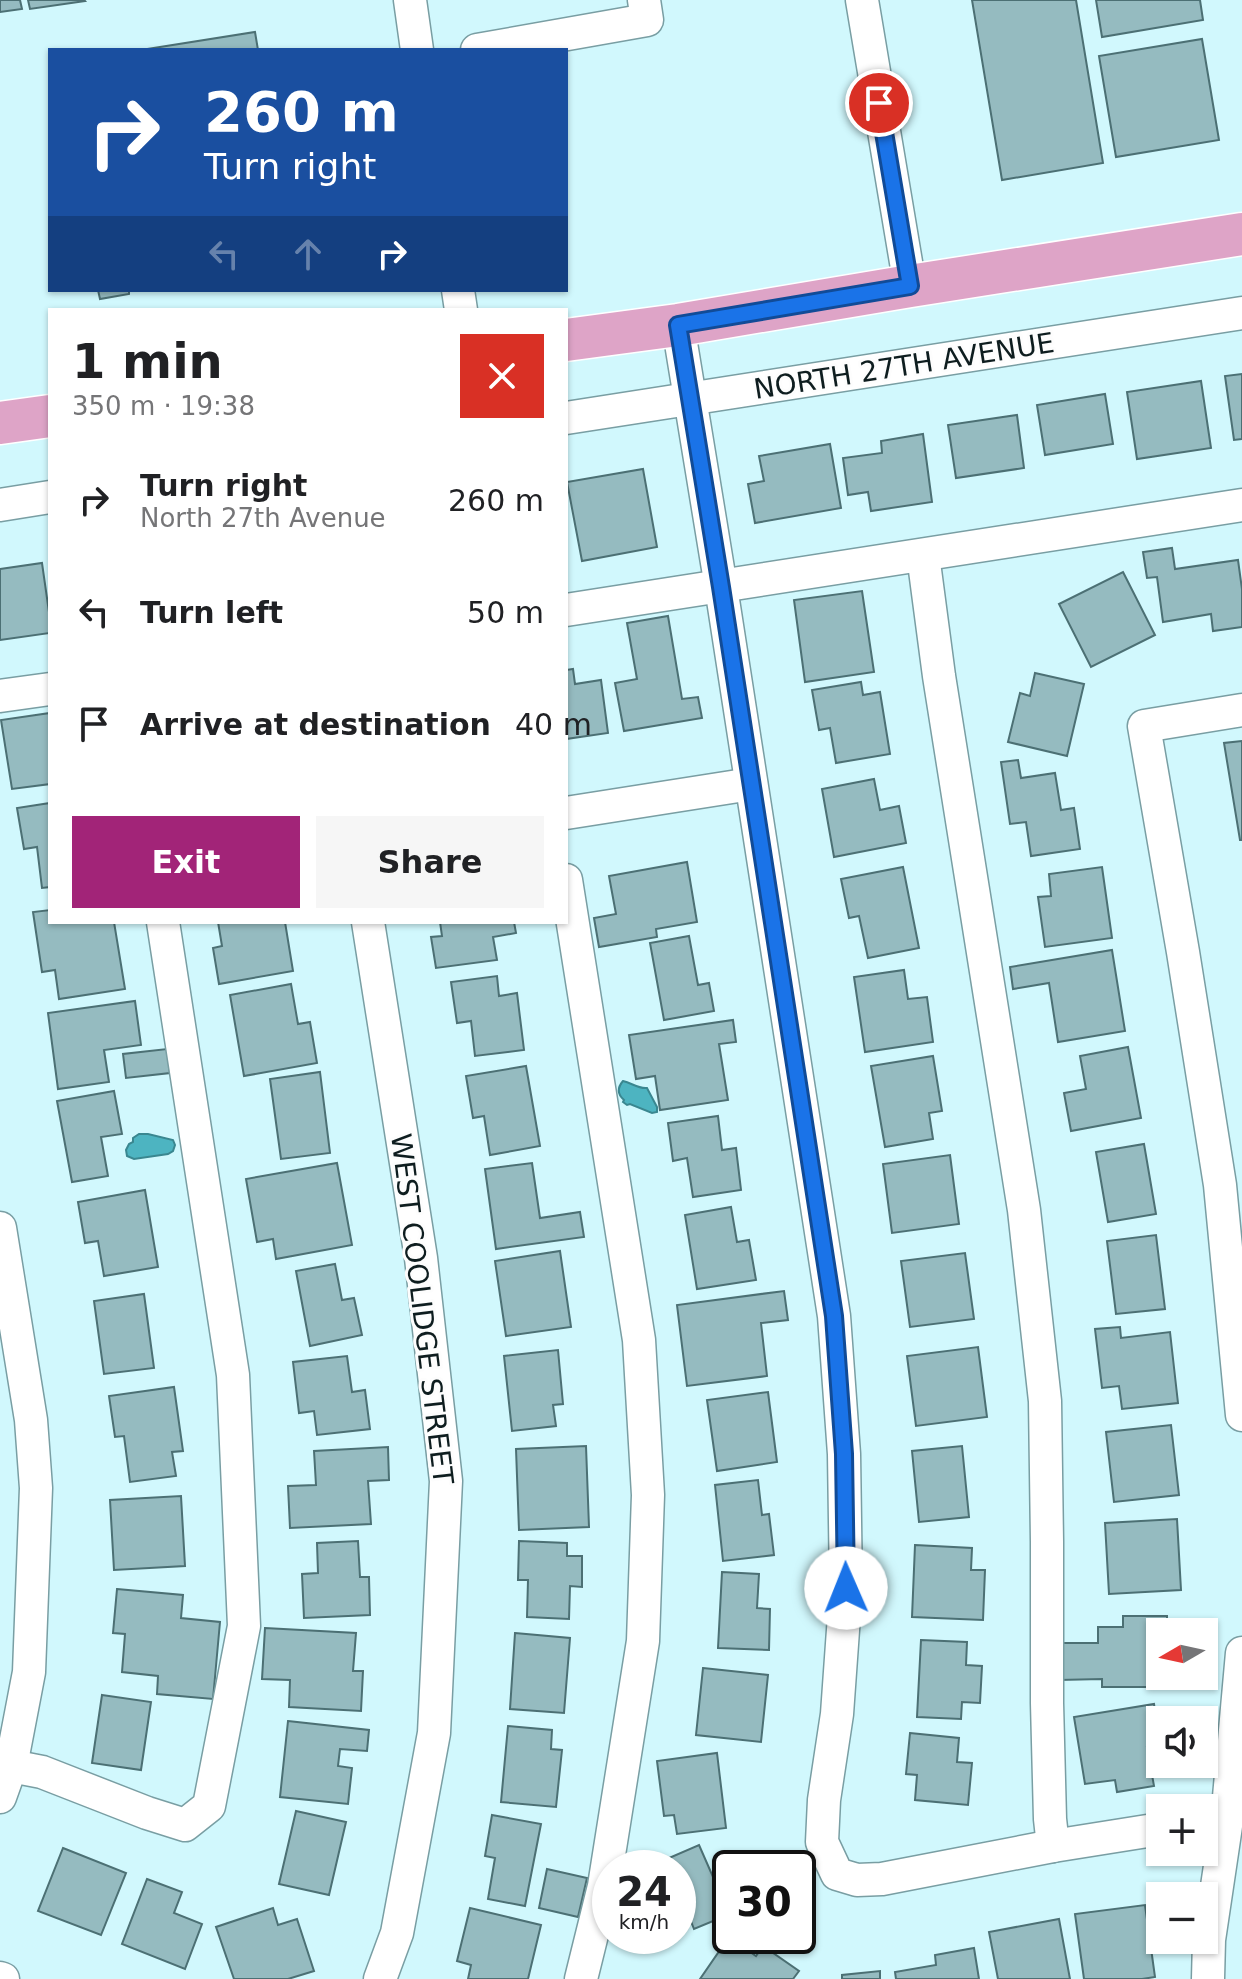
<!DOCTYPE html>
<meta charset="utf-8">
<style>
body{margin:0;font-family:"DejaVu Sans",sans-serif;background:#f6f6f6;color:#202124;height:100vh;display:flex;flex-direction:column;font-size:30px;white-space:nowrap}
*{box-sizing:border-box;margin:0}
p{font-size:26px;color:#757577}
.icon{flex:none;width:44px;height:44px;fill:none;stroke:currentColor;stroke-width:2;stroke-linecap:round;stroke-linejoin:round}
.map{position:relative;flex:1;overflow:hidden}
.drawer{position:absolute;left:48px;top:308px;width:520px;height:616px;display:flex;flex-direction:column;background:#fff;border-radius:0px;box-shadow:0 2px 6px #0004}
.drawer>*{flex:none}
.top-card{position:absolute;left:48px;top:48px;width:520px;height:244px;border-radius:0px;box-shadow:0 2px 6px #0004;background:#1a4fa0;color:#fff;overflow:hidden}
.needle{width:52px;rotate:261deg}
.fabs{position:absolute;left:1146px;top:1618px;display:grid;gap:16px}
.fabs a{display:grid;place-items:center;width:72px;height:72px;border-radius:0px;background:#fff;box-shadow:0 2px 6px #0004;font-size:40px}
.speed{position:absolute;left:592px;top:1850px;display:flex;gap:16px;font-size:40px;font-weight:700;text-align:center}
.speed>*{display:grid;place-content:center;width:104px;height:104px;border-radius:50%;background:#fff;box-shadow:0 2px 6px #0004;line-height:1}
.speed small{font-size:20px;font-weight:400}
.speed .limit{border:4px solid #111;border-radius:12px;background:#fff;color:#111}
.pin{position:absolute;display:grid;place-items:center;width:68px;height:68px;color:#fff;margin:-34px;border:4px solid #fff;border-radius:50%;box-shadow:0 2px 8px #0007}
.me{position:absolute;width:88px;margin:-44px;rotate:359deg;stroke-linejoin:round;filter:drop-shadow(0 0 6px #0008)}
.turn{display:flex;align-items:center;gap:28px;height:168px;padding:0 24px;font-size:36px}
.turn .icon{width:104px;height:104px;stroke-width:2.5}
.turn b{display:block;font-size:56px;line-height:68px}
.lanes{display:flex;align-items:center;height:76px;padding:0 24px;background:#0003;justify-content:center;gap:40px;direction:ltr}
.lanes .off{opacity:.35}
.round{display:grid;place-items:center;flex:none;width:84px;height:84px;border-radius:0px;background:#f6f6f6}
.headline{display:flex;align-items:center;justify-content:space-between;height:136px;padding:0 24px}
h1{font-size:48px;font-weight:700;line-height:60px}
.cta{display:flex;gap:16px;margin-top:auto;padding:16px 24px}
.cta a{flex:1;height:92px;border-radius:0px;background:#a22478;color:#fff;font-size:32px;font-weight:700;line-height:92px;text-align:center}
.cta a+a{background:#f6f6f6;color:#202124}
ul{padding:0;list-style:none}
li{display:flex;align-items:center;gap:24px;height:112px;padding:0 24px}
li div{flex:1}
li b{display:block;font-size:30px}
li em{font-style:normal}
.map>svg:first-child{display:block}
.water{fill:#4db4c1;stroke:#3a8790;stroke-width:2}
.building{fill:#95bbc0;stroke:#4c7074;stroke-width:2}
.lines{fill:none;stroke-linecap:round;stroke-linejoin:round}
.minor-casing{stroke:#799ea3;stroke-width:35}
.major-casing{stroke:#fff;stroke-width:45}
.minor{stroke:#fff;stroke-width:32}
.major{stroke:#dea4c7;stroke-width:42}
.route-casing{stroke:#114b97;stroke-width:20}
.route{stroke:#1a73e8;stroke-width:14}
.labels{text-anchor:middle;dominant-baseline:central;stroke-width:6;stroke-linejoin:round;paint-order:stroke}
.street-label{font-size:28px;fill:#0e1d1f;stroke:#fdfdfd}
</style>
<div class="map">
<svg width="1242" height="1979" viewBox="0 0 1242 1979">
<rect width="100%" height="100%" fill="#d1f8fd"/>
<g class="water">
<path d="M623 1081C632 1083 638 1089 647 1088L657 1107V1112L652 1113 630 1104 627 1105 623 1102 624 1100C617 1094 617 1088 623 1081Z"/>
<polygon points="139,1134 148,1134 173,1140 175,1145 173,1151 168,1154 134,1159 127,1156 126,1150 129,1144 133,1142 133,1138"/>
</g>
<g class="building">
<polygon points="0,0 20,0 22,9 0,12"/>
<polygon points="28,0 84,0 85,1 30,9"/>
<polygon points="972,0 1076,0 1103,163 1002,180"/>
<polygon points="1096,0 1200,0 1203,20 1102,37"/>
<polygon points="255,32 258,50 141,50"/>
<polygon points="1202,39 1219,140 1116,157 1099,56"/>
<polygon points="98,290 129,290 129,294 100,299"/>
<polygon points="1242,374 1242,439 1234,440 1225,376"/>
<polygon points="1201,381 1211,448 1137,459 1127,392"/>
<polygon points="1105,394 1113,444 1045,455 1037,405"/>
<polygon points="1017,415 1024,468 956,478 948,425"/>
<polygon points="923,434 932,502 871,511 868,492 848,495 843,458 882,453 881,441"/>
<polygon points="830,444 841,508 755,523 748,484 764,481 759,456"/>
<polygon points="643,469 657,547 582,561 567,482"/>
<polygon points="1172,548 1175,569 1238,560 1242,589 1242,627 1213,631 1211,614 1163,622 1157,577 1147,578 1143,552"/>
<polygon points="42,563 50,619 50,633 0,640 0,569"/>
<polygon points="1123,572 1155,635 1091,667 1059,604"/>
<polygon points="862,591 874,672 805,682 794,600"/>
<polygon points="668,616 682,699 698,697 702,718 624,731 615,683 637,679 627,623"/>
<polygon points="573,669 575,684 601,680 608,733 566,739 566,670"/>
<polygon points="1035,673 1084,684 1067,756 1008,742 1020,693 1030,696"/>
<polygon points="861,682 863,695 880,692 890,754 836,763 830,728 819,730 812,690"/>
<polygon points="50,713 50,784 12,789 1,720"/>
<polygon points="1242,741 1242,840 1240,840 1224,743"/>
<polygon points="1018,760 1021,778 1055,773 1061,810 1074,808 1080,849 1031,856 1026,822 1010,824 1001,762"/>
<polygon points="874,779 880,810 899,806 906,843 834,857 822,789"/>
<polygon points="50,803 50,887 42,888 37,847 24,849 17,808"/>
<polygon points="687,862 697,922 656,929 657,937 599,947 594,918 616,914 609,876"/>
<polygon points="903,867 919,948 868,958 859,916 849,918 841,879"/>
<polygon points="1102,867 1112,938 1045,947 1038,897 1051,896 1049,874"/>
<polygon points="50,910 50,922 114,922 125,989 59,999 55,970 42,972 33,912"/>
<polygon points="218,922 285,922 293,971 219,984 213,948 222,946"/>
<polygon points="440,922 514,922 516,933 493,937 497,960 436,968 431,937 442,936"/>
<polygon points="689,936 698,985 709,983 714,1011 664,1020 650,943"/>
<polygon points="1112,950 1125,1031 1058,1042 1049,983 1013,989 1010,967"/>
<polygon points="904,970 908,999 927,997 933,1042 865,1052 854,977"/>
<polygon points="497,976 499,996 517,993 524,1050 475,1056 471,1021 457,1023 451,982"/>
<polygon points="291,984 298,1024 310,1022 317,1063 244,1076 230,995"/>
<polygon points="135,1001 141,1045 104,1050 109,1082 58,1089 48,1013"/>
<polygon points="733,1020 736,1042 719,1044 728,1100 660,1110 655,1076 636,1079 629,1035"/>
<polygon points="1128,1047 1141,1118 1071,1131 1064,1093 1086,1089 1080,1056"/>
<polygon points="167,1049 170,1073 126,1078 123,1054"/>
<polygon points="933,1056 942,1111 929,1113 933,1139 885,1147 871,1066"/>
<polygon points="526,1066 540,1146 490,1155 484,1116 473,1118 466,1076"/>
<polygon points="320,1072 330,1153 281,1159 270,1079"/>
<polygon points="114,1091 122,1134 101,1137 108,1176 72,1182 57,1101"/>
<polygon points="718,1116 722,1150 736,1148 741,1190 693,1197 687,1158 673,1161 668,1123"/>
<polygon points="1144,1144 1156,1214 1108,1222 1096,1152"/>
<polygon points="950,1155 959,1224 892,1233 883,1164"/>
<polygon points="337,1163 352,1245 276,1259 273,1239 257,1242 246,1179"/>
<polygon points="532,1163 540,1218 580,1212 584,1237 496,1249 485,1169"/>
<polygon points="145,1190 158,1267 104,1276 98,1241 85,1243 78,1202"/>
<polygon points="731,1207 737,1242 749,1240 756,1280 697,1289 685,1215"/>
<polygon points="1156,1235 1165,1309 1116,1314 1107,1241"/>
<polygon points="560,1251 571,1327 506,1336 495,1261"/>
<polygon points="965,1253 974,1319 910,1327 901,1261"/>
<polygon points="335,1264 342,1300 354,1298 362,1335 310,1346 296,1271"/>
<polygon points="784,1291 788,1320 761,1323 767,1376 687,1386 677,1305"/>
<polygon points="144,1294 154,1368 104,1374 94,1301"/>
<polygon points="1120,1327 1121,1338 1170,1332 1178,1403 1122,1409 1119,1386 1102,1388 1095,1329"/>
<polygon points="978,1347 987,1417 916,1426 907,1356"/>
<polygon points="558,1350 563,1404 553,1405 556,1426 512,1431 504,1356"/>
<polygon points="347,1356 352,1392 365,1390 370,1429 317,1435 314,1411 299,1413 293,1362"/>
<polygon points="174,1387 183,1451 172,1452 176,1476 130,1482 124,1436 115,1437 109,1396"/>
<polygon points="768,1392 777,1462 717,1471 707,1400"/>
<polygon points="1171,1425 1179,1495 1114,1502 1106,1432"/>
<polygon points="586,1446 589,1527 519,1530 516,1449"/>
<polygon points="962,1446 969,1517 919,1522 912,1451"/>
<polygon points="388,1447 389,1480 368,1481 371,1524 290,1528 288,1486 316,1485 314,1451"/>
<polygon points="758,1480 762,1515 769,1514 774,1555 723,1561 715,1485"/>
<polygon points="181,1496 185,1566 114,1570 110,1500"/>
<polygon points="1177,1519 1181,1590 1109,1594 1105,1523"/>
<polygon points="358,1541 360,1577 369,1577 370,1615 304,1618 302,1574 318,1573 317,1543"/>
<polygon points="519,1541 567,1543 567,1556 582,1556 582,1587 570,1586 569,1619 527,1617 528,1580 518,1580"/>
<polygon points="915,1545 972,1548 971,1570 985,1570 983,1620 912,1617"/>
<polygon points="722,1572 759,1574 757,1608 770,1609 769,1650 718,1648"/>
<polygon points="117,1589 183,1595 181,1618 220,1622 213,1699 157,1694 158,1676 122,1672 125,1634 113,1633"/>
<polygon points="1123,1616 1167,1616 1167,1632 1160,1632 1160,1676 1167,1676 1167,1687 1102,1687 1102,1679 1059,1680 1059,1643 1098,1643 1098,1627 1123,1627"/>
<polygon points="265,1628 356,1633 353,1671 363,1671 361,1711 289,1707 290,1680 262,1679"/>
<polygon points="515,1633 570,1638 564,1713 510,1709"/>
<polygon points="921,1640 967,1642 966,1665 982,1666 980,1703 962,1702 961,1719 917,1717"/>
<polygon points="703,1668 768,1675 761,1742 696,1735"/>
<polygon points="102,1695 151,1702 141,1770 92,1763"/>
<polygon points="1154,1704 1160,1745 1147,1747 1154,1786 1117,1792 1115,1780 1085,1784 1074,1717"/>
<polygon points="288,1721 369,1730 367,1751 340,1749 338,1766 352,1768 348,1804 280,1797"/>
<polygon points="508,1726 552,1730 551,1749 562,1750 556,1807 501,1802"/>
<polygon points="910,1733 959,1738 957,1762 972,1763 968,1805 915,1800 917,1775 906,1774"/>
<polygon points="717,1753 726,1828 677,1834 674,1815 664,1816 657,1761"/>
<polygon points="296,1811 346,1822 329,1895 279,1884"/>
<polygon points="492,1815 541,1824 525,1906 488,1899 495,1858 485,1856"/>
<polygon points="699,1845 713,1877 722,1873 730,1893 730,1914 694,1929 686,1909 678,1913 678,1868 646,1868"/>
<polygon points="63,1848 126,1873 101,1935 38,1911"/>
<polygon points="547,1869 587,1878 578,1917 539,1908"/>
<polygon points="147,1879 182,1892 174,1913 202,1924 185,1969 122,1944"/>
<polygon points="1145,1905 1155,1977 1142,1979 1084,1979 1075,1914"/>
<polygon points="273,1908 278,1925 297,1919 314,1971 288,1979 234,1979 216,1927"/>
<polygon points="470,1908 541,1925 528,1979 468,1979 471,1965 457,1961"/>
<polygon points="1059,1919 1070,1979 998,1979 989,1932"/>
<polygon points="729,1937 756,1956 763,1946 799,1971 793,1979 700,1979"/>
<polygon points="974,1948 979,1979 896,1979 895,1972 936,1965 935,1955"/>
<polygon points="880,1971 880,1979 842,1979 842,1975"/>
</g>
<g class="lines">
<g class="minor-casing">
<g id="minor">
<polyline points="410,0 417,50"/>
<polyline points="862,0 910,286"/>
<polyline points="477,50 647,20 644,0"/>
<polyline points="458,290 461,310"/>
<polyline points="678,325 721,587 834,1316 844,1454 846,1588 837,1714 824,1800 822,1842 837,1874 857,1880 882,1879 1053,1846 1160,1829"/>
<polyline points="566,418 1242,313"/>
<polyline points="0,505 50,497"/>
<polyline points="923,555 939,676 1024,1210 1045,1401 1047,1542 1047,1703 1050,1819 1053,1846"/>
<polyline points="566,610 1242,505"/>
<polyline points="0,696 50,689"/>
<polyline points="1242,710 1144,726 1183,952 1220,1185 1242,1415"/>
<polyline points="566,813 751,784"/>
<polyline points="566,880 639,1340 648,1495 643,1641 604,1886 581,1979"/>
<polyline points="368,922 421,1258 446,1481 434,1733 397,1933 380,1979"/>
<polyline points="0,1228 31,1420 36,1488 29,1672 11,1766 0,1797"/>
<polyline points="11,1766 42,1772 147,1813 185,1825 209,1806 244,1626 233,1375 163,922"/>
<polyline points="0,1978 3,1979"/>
<polyline points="1208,1979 1209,1940 1227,1819 1242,1653"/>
</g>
</g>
<g class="major-casing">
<g id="major">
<polyline points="566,340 678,325 910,286 1242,234"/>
<polyline points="0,423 50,416"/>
</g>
</g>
<use href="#minor" class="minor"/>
<use href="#major" class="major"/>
</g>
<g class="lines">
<g class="route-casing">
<polyline id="route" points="846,1588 844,1454 834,1316 721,587 678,325 910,286 879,103"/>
</g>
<use href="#route" class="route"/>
</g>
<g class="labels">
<g class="street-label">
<text transform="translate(904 366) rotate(-9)">NORTH 27TH AVENUE</text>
<text transform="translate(422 1309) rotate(83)">WEST COOLIDGE STREET</text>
</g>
</g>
</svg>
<div class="fabs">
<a><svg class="needle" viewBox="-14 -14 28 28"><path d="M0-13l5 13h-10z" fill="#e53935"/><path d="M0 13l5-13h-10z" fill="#757577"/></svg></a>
<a><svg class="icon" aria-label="sound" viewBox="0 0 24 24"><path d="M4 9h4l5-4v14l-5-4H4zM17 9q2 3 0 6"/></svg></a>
<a>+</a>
<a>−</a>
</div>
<div class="speed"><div>24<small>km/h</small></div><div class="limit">30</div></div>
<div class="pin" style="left:879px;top:103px;background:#d93025"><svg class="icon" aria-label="arrive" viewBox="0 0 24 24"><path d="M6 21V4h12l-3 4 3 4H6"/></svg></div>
<svg class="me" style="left:846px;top:1588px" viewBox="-20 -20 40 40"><circle r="19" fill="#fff"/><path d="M0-13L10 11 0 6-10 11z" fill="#1a73e8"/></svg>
<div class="top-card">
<div class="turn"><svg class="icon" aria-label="right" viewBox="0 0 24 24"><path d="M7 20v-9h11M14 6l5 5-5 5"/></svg><div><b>260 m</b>Turn right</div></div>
<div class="lanes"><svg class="icon off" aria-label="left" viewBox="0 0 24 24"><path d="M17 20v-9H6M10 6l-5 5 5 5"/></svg><svg class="icon off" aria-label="ahead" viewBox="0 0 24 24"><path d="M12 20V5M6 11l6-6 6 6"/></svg><svg class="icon" aria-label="right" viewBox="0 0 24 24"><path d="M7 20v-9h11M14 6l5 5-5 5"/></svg></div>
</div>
<section class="drawer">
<div class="headline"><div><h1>1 min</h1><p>350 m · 19:38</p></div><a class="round" style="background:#d93025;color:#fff"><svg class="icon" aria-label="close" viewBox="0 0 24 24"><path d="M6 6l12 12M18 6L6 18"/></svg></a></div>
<ul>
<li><svg class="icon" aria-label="right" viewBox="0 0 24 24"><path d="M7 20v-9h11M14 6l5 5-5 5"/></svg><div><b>Turn right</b><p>North 27th Avenue</p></div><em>260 m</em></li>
<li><svg class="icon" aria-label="left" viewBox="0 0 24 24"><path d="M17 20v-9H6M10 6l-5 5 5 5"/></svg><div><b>Turn left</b></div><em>50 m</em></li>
<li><svg class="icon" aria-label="arrive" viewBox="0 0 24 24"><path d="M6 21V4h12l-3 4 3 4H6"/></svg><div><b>Arrive at destination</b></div><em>40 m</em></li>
</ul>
<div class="cta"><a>Exit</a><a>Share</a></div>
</section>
</div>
